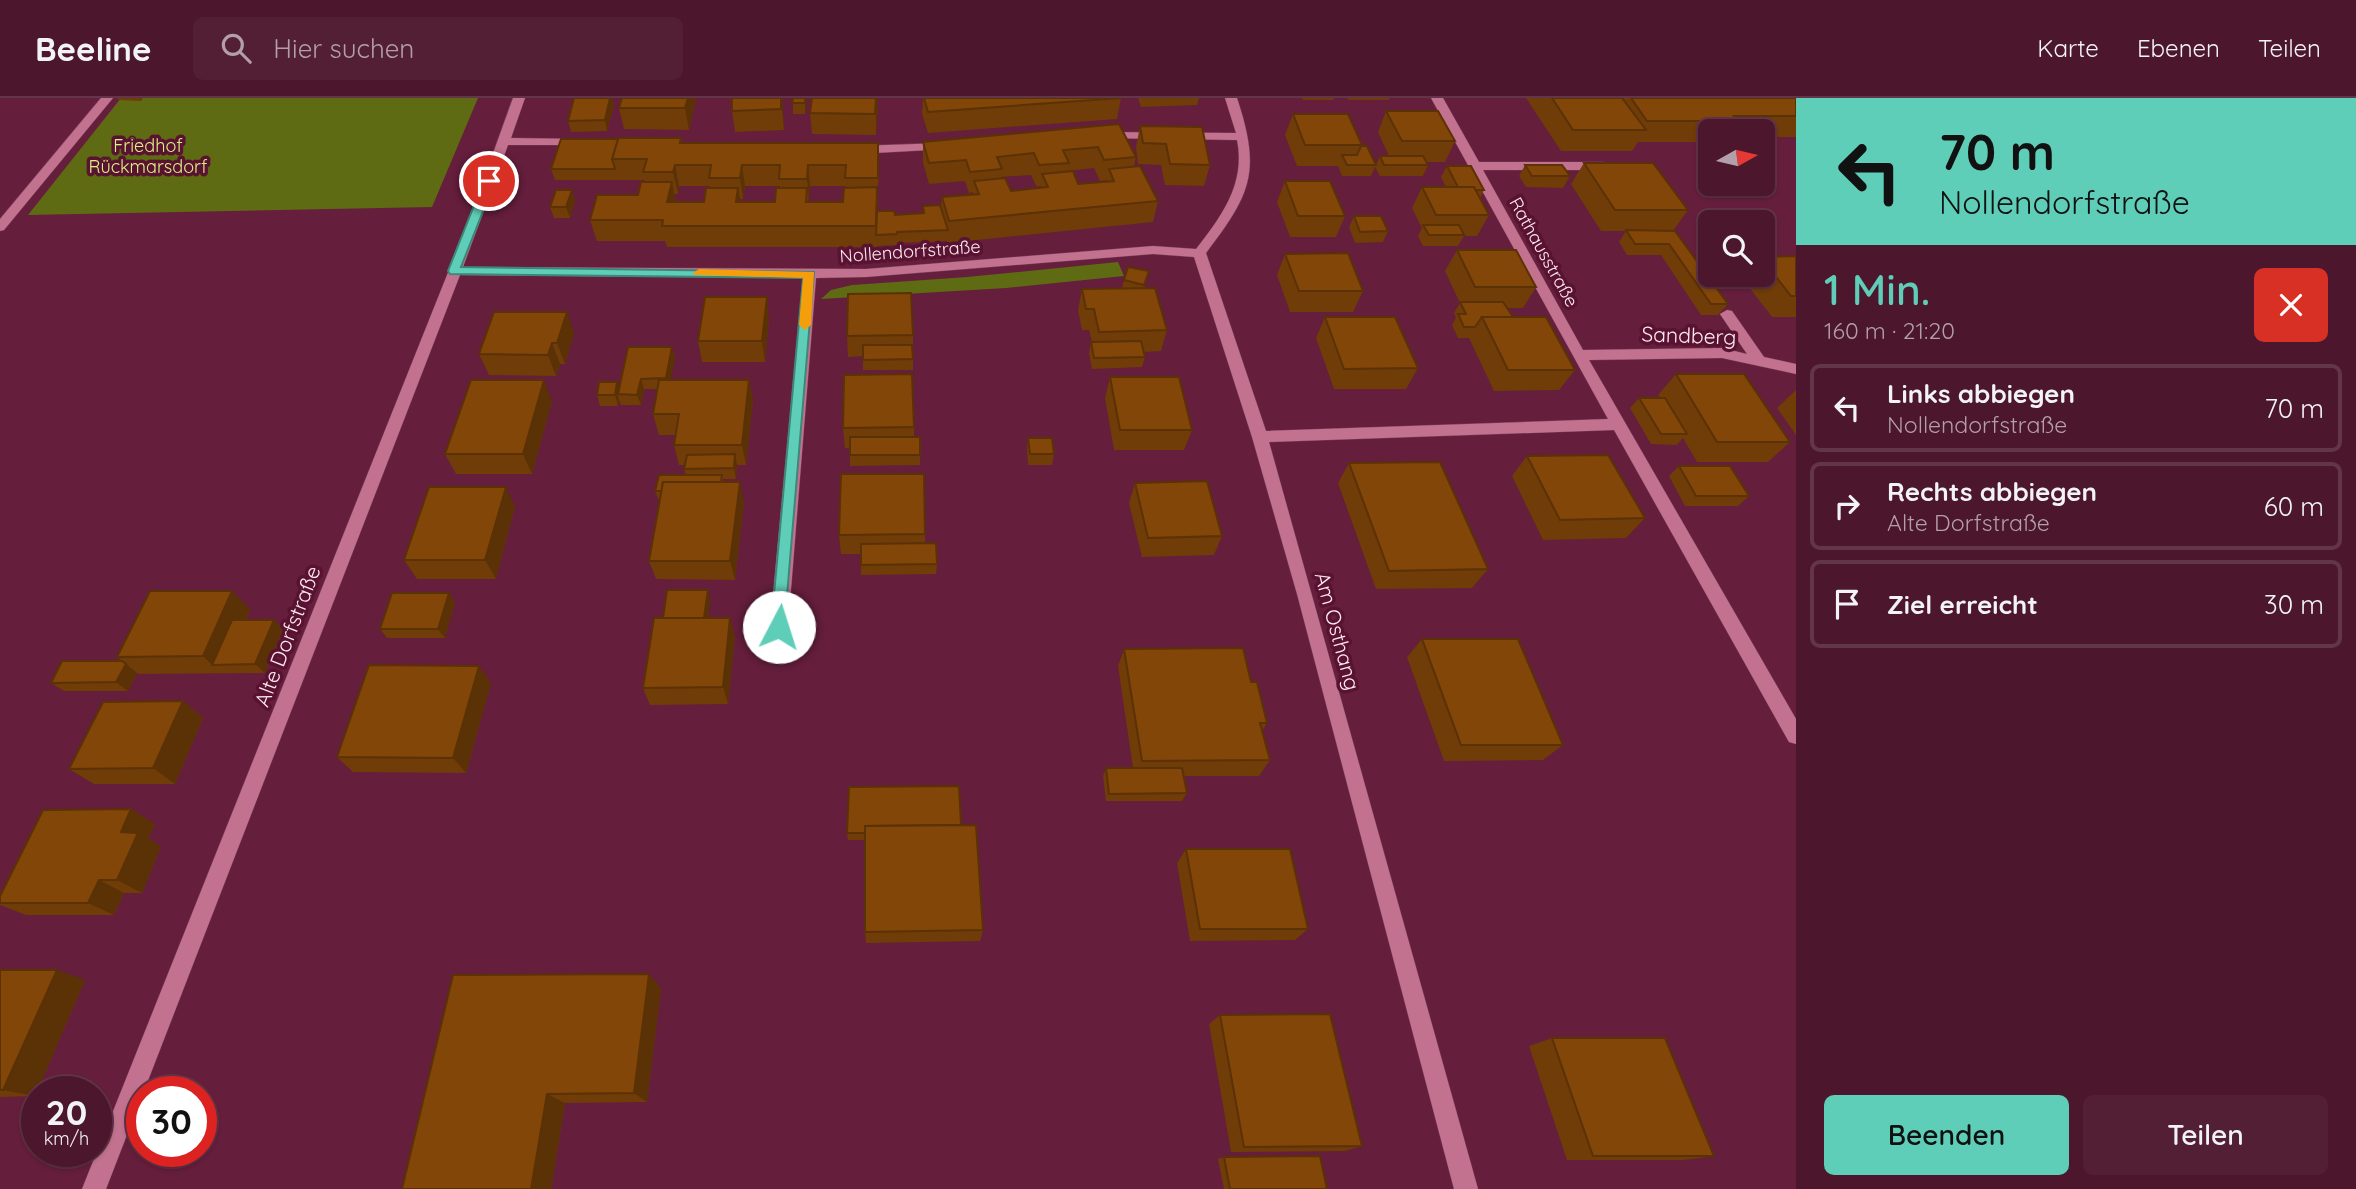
<!DOCTYPE html>
<html lang="de">
<meta charset="utf-8">
<style>
body{margin:0;font-family:Quicksand,sans-serif;background:#531f35;color:#f1f3f6;height:100vh;display:flex;flex-direction:column;font-size:26px;white-space:nowrap}
*{box-sizing:border-box;margin:0}
p{font-size:23px;color:#b29faa}
.icon{flex:none;width:38px;height:38px;fill:none;stroke:currentColor;stroke-width:2;stroke-linecap:round;stroke-linejoin:round}
.map{position:relative;flex:1;overflow:hidden}
.sheet{display:flex;flex-direction:column;background:#4c162d;width:560px}
.sheet>*{flex:none}
.top-card{background:#5eceb8;color:#111;overflow:hidden}
.needle{width:46px;rotate:82deg}
.buttons{position:absolute;left:1698px;top:21px;display:grid;gap:14px}
.buttons a{display:grid;place-items:center;width:77px;height:77px;border-radius:10px;background:#4c162d;box-shadow:0 2px 5px #0004,0 0 0 2px #633549;font-size:35px}
.speed{position:absolute;left:21px;top:978px;display:flex;gap:14px;font-size:35px;font-weight:700;text-align:center}
.speed>*{display:grid;place-content:center;width:91px;height:91px;border-radius:50%;background:#4c162d;box-shadow:0 2px 5px #0004,0 0 0 2px #633549;line-height:1}
.speed small{font-size:18px;font-weight:400}
.speed .limit{border:10px solid #d22;background:#fff;color:#111}
.pin{position:absolute;display:grid;place-items:center;width:60px;height:60px;color:#fff;margin:-30px;border:4px solid #fff;border-radius:50%;box-shadow:0 2px 7px #0007}
.me{position:absolute;width:77px;margin:-38px;rotate:5deg;stroke-linejoin:round;filter:drop-shadow(0 0 5px #0008)}
.turn{display:flex;align-items:center;gap:24px;height:147px;padding:0 28px;font-size:32px}
.turn .icon{width:91px;height:91px;stroke-width:2.5}
.turn b{display:block;font-size:49px;line-height:60px}
.round{display:grid;place-items:center;flex:none;width:74px;height:74px;border-radius:10px;background:#531f35}
.headline{display:flex;align-items:center;justify-content:space-between;height:119px;padding:0 28px}
h1{font-size:42px;font-weight:600;line-height:52px;color:#5eceb8}
.primary-button{display:flex;gap:14px;margin-top:auto;padding:14px 28px}
.primary-button a{flex:1;height:80px;border-radius:10px;background:#5eceb8;color:#111;font-size:28px;font-weight:600;line-height:80px;text-align:center}
.primary-button a+a{background:#531f35;color:#f1f3f6}
ul{padding:0;list-style:none}
li{display:flex;align-items:center;gap:21px;height:88px;margin:0 14px 10px;padding:0 14px;border:4px solid #633549;border-radius:10px}
li div{flex:1}
li b{display:block;font-size:26px}
li em{font-style:normal}
header{display:flex;align-items:center;gap:42px;box-sizing:border-box;height:98px;padding:0 35px;background:#4c162d;border-bottom:2px solid #633549}
header strong{font-size:33px}
nav{display:flex;gap:38px;margin-inline-start:auto;font-size:24px}
.search{width:490px;height:63px;background:#531f35;display:flex;align-items:center;gap:18px;box-sizing:border-box;padding:0 24px;border-radius:10px;color:#b29faa;font-size:26px}
main{display:flex;flex:1;min-height:0}
.map>svg:first-child{display:block}
.green{fill:#5e6b12}
.lines{fill:none;stroke-linecap:round;stroke-linejoin:round}
.minor-casing{stroke:#763d58;stroke-width:1}
.minor{fill:#c2728e;fill-rule:evenodd}
.wall{fill:#703c08;fill-rule:evenodd}
.shaded-wall{fill:#5b3106}
.building{fill:#824609;stroke:#5b3106;stroke-width:2}
.route{fill:#5eceb8;stroke:#3d8678;stroke-width:2}
.slow{fill:#f59e0b}
.labels{text-anchor:middle;dominant-baseline:central;stroke-width:7;stroke-linejoin:round;paint-order:stroke}
.far-park-label{font-size:18px;fill:#dbf181;stroke:#591231}
.far-street-label{font-size:18px;fill:#fdebf0;stroke:#591231}
.street-label{font-size:21px;fill:#fdebf0;stroke:#591231}
</style>
<header>
<strong>Beeline</strong>
<div class="search"><svg class="icon" aria-label="search" viewBox="0 0 24 24"><circle cx="10" cy="10" r="6"/><path d="M15 15l6 6"/></svg>Hier suchen</div>
<nav><a>Karte</a><a>Ebenen</a><a>Teilen</a></nav>
</header>
<main>
<div class="map">
<svg width="1796" height="1091" viewBox="0 0 1796 1091">
<rect width="100%" height="100%" fill="#651e3c"/>
<g class="green">
<polygon points="121,0 478,0 432,109 28,117"/>
<polygon points="1118,164 1124,178 1006,190 821,201 831,192 852,187 967,179"/>
</g>
<g class="lines">
<g class="minor-casing">
<g id="minor">
<polygon points="101,0 113,0 4,132 0,133 0,121"/>
<path d="M513 0H525L511 40 584 41 590 44 584 47H508L463 169 866 171 1153 148 1196 151C1221 119 1246 86 1237 42L1101 40 1095 37 1101 34 1236 35 1225 0H1237C1261 73 1252 95 1206 155L1266 333 1608 321 1431 0H1443L1479 64H1604L1610 68 1604 72H1483L1583 252 1722 250 1747 256 1720 216 1727 212 1732 213 1764 259 1796 266V276L1722 260 1589 262 1796 621V646L1789 644 1614 332 1269 344 1478 1091H1454L1297 496 1252 339 1194 159 1153 156 866 179 816 180 788 529 785 534 779 536 773 534 770 529 803 180 460 177 106 1091H82L469 122Z"/>
<polygon points="944,45 948,47 948,51 857,56 851,52 857,48"/>
</g>
</g>
<use href="#minor" class="minor"/>
</g>
<g class="wall">
<polygon points="117,0 143,0 141,3 119,2"/>
<polygon points="732,0 782,0 784,32 735,34 732,13"/>
<polygon points="793,0 806,0 805,16 793,16"/>
<polygon points="923,0 1121,0 1117,21 928,35 922,16"/>
<polygon points="1138,0 1199,0 1197,7 1141,9"/>
<polygon points="1302,0 1334,0 1333,2 1303,2"/>
<polygon points="1347,0 1389,0 1389,2 1349,2"/>
<polygon points="1526,0 1796,0 1796,39 1762,39 1762,33 1710,33 1710,44 1638,44 1632,53 1561,53"/>
<polygon points="696,2 689,32 624,31 619,10"/>
<polygon points="614,6 607,33 571,34 568,23"/>
<polygon points="878,7 876,37 812,36 810,15"/>
<polygon points="1386,13 1455,43 1445,64 1426,64 1428,67 1423,78 1380,78 1375,69 1380,58 1389,58 1378,34"/>
<polygon points="1293,16 1362,47 1361,48 1376,67 1371,78 1342,78 1338,68 1297,68 1285,37"/>
<path d="M1119 26 1136 59 1134 68 1158 103 1153 124 948 145 947 143 897 145V147L877 148V149H667L665 143H597L590 122 638 97 645 84V82H555L551 71 618 41 681 40 682 45 879 66 877 113 895 117 923 115V108L941 109 942 99 973 96V94L969 95 965 83 929 86 923 65V44ZM1094 70 1100 83 1107 82 1106 84 1078 86 1068 74V73ZM1031 77 1036 88H1041V90L1011 93 1001 80V79ZM679 88H710L711 90 704 104H676L674 96H678ZM745 88H780V90L775 104H741L740 101H743ZM810 88H846L843 104H808Z"/>
<polygon points="1140,28 1210,67 1204,88 1165,87 1161,67 1138,66 1136,49"/>
<polygon points="1584,65 1688,112 1673,133 1728,206 1718,217 1701,217 1661,157 1627,157 1619,144 1626,133 1601,133 1571,86"/>
<polygon points="1525,67 1570,78 1563,90 1526,89 1519,78"/>
<polygon points="1447,68 1484,92 1480,100 1489,117 1477,138 1464,138 1458,148 1423,148 1418,138 1422,130 1412,110 1422,89 1446,89 1441,79"/>
<polygon points="1285,83 1345,118 1336,139 1290,139 1277,104"/>
<polygon points="575,103 570,120 554,120 550,109"/>
<polygon points="1354,118 1388,133 1383,144 1355,145 1349,129"/>
<polygon points="1457,152 1536,189 1523,210 1507,210 1513,219 1575,272 1559,292 1494,293 1469,240 1458,240 1452,227 1456,220 1454,215 1460,205 1445,173"/>
<polygon points="1285,156 1363,193 1353,214 1290,214 1277,177"/>
<polygon points="1796,158 1796,219 1772,219 1742,180 1745,177 1762,177 1762,159"/>
<polygon points="1124,182 1146,184 1144,190 1167,232 1161,253 1143,254 1145,259 1142,269 1092,271 1089,255 1091,244 1092,244 1089,232 1082,232 1078,212 1082,191 1122,190"/>
<polygon points="1325,219 1418,270 1406,291 1334,291 1316,240"/>
<polygon points="769,220 765,264 702,264 698,243"/>
<polygon points="574,235 565,266 560,266 556,278 489,277 479,256"/>
<polygon points="913,237 913,272 863,272 863,258 848,259 847,238"/>
<polygon points="672,249 675,260 670,282 749,282 753,302 746,367 737,367 736,381 723,381 723,384 744,404 735,482 656,481 649,463 660,403 659,403 655,393 686,377 684,371 685,367 679,367 674,347 676,337 659,337 653,316 657,291 644,291 641,307 621,307 619,302 618,308 600,308 597,297 619,290"/>
<polygon points="1676,276 1790,344 1768,364 1697,364 1683,340 1677,347 1651,346 1630,310 1639,300 1660,300 1658,297"/>
<polygon points="1110,279 1192,332 1184,352 1114,352 1105,300"/>
<polygon points="1796,292 1796,337 1777,310"/>
<polygon points="552,303 532,376 456,376 445,356"/>
<polygon points="914,329 914,339 920,339 920,367 850,368 850,350 845,350 843,330"/>
<polygon points="1028,340 1054,356 1052,367 1028,367 1027,351"/>
<polygon points="1527,358 1645,420 1626,440 1543,442 1512,378"/>
<polygon points="1349,365 1488,471 1472,490 1376,491 1338,385"/>
<polygon points="1679,368 1749,398 1738,408 1685,408 1669,378"/>
<polygon points="1135,385 1222,438 1214,457 1142,459 1129,405"/>
<polygon points="515,408 496,481 417,481 404,462"/>
<polygon points="925,436 925,445 937,466 936,476 861,477 861,456 841,456 839,437"/>
<polygon points="710,502 708,520 735,538 728,606 650,607 643,590 663,520"/>
<polygon points="455,504 445,540 387,540 380,531"/>
<polygon points="250,511 246,522 283,531 265,575 139,576 137,575 128,593 64,593 51,585 122,563 117,559"/>
<polygon points="1422,541 1563,647 1543,662 1444,663 1407,559"/>
<polygon points="1124,551 1251,584 1267,625 1262,633 1270,662 1259,678 1184,678 1187,695 1182,703 1106,703 1103,678 1106,670 1133,670 1118,568"/>
<polygon points="491,585 466,675 353,674 337,659"/>
<polygon points="183,603 203,620 175,686 94,686 69,671"/>
<polygon points="131,711 155,726 148,741 161,748 142,795 124,795 114,817 26,817 0,807 0,798"/>
<polygon points="961,727 983,832 980,843 866,845 865,834 865,742 848,742 847,735"/>
<polygon points="1186,751 1308,831 1295,842 1190,843 1177,765"/>
<polygon points="0,872 85,882 35,998 0,999"/>
<polygon points="661,890 647,1004 565,1005 551,1091 402,1091"/>
<polygon points="1220,917 1362,1048 1345,1053 1231,1054 1209,926"/>
<polygon points="1552,940 1714,1058 1684,1062 1567,1062 1529,948"/>
<polygon points="1224,1059 1327,1091 1224,1091 1218,1061"/>
</g>
<g class="shaded-wall">
<polygon points="610,0 612,0 614,6 607,33 605,22"/>
<polygon points="688,0 695,0 696,2 689,32 685,10"/>
<polygon points="781,0 782,0 783,8 784,32"/>
<polygon points="805,0 806,0 807,5 805,16"/>
<polygon points="876,0 878,0 878,7 876,37"/>
<polygon points="675,67 679,88 678,96 673,74"/>
<polygon points="742,67 745,88 743,101 740,80"/>
<polygon points="808,67 810,88 809,102 807,81"/>
<polygon points="672,84 676,105 667,104"/>
<polygon points="738,90 742,111 736,104"/>
<polygon points="572,92 575,103 570,120 566,109"/>
<polygon points="767,199 769,220 765,264 762,243"/>
<polygon points="567,214 574,235 565,266 557,245"/>
<polygon points="552,245 560,266 556,278 548,257"/>
<polygon points="672,249 675,260 669,291 666,280"/>
<polygon points="641,281 644,291 641,307 637,297"/>
<polygon points="544,282 552,303 532,376 523,356"/>
<polygon points="749,282 753,302 746,367 742,347"/>
<polygon points="617,284 621,294 618,296 619,302 618,308 615,297"/>
<polygon points="735,356 737,367 736,381 734,370"/>
<polygon points="740,384 744,404 735,482 730,463"/>
<polygon points="506,389 515,408 496,481 485,462"/>
<polygon points="708,492 710,502 706,538 703,529"/>
<polygon points="232,493 250,511 226,567 212,567 203,558"/>
<polygon points="449,495 455,504 445,540 438,531"/>
<polygon points="730,520 735,538 728,606 723,589"/>
<polygon points="274,522 283,531 265,575 255,566"/>
<polygon points="126,566 137,575 128,593 116,584"/>
<polygon points="479,568 491,585 466,675 453,660"/>
<polygon points="183,603 203,620 175,686 153,670"/>
<polygon points="131,711 155,726 148,741 161,748 142,795 117,782 121,734"/>
<polygon points="99,782 124,795 114,817 88,805"/>
<polygon points="57,872 85,882 35,998 3,992"/>
<polygon points="649,876 661,890 647,1004 634,995"/>
<polygon points="547,996 565,1005 551,1091 531,1091"/>
</g>
<g class="building">
<polygon points="574,0 610,0 605,22 568,23"/>
<polygon points="622,0 688,0 685,10 619,10"/>
<polygon points="732,0 781,0 781,11 732,13"/>
<polygon points="793,0 805,0 805,5 792,5"/>
<polygon points="812,0 876,0 875,16 810,15"/>
<polygon points="924,0 1121,0 928,14"/>
<polygon points="1552,0 1622,0 1646,32 1573,32"/>
<polygon points="1631,0 1796,0 1796,18 1734,18 1738,23 1647,23"/>
<polygon points="1386,13 1438,13 1455,43 1402,43"/>
<polygon points="1293,16 1348,16 1362,47 1305,47"/>
<polygon points="1119,26 1136,59 1104,62 1098,49 1063,52 1069,65 1039,67 1034,55 997,59 1002,71 970,74 966,62 929,65 923,44"/>
<polygon points="1140,28 1202,29 1210,67 1170,66 1166,46 1143,45"/>
<polygon points="618,40 681,40 680,45 878,45 878,80 845,80 846,67 808,67 807,81 779,81 780,67 742,67 740,80 709,80 711,67 675,67 673,74 643,74 647,61 612,61"/>
<polygon points="561,41 618,41 612,61 615,71 551,71"/>
<polygon points="1361,48 1367,48 1376,67 1347,67 1342,57 1357,57"/>
<polygon points="1380,58 1423,58 1428,67 1384,67"/>
<polygon points="1584,65 1653,65 1688,112 1615,112"/>
<polygon points="1525,67 1562,67 1570,78 1532,78"/>
<polygon points="1140,68 1158,103 949,123 942,99 979,96 974,83 1005,80 1011,93 1048,89 1042,76 1073,73 1078,86 1114,83 1109,71"/>
<polygon points="1447,68 1471,68 1484,92 1475,92 1474,89 1458,89"/>
<polygon points="1285,83 1330,83 1345,118 1298,118"/>
<polygon points="641,84 672,84 667,104 704,104 706,90 738,90 736,104 775,104 776,90 807,90 806,104 843,104 844,90 877,89 876,128 662,128 663,122 590,122 597,97 638,97"/>
<polygon points="1422,89 1474,89 1489,117 1436,117"/>
<polygon points="556,92 572,92 566,109 550,109"/>
<polygon points="940,107 948,132 897,134 897,136 876,137 877,113 894,113 895,117 924,115 923,108"/>
<polygon points="1354,118 1381,118 1388,133 1360,134"/>
<polygon points="1423,127 1459,127 1464,137 1429,137"/>
<polygon points="1626,132 1675,133 1728,206 1711,206 1669,146 1635,146"/>
<polygon points="1457,152 1516,152 1536,189 1475,189"/>
<polygon points="1348,155 1363,193 1299,193 1285,156"/>
<polygon points="1796,158 1796,198 1791,198 1762,161 1762,159"/>
<polygon points="1128,169 1149,173 1144,187 1124,182"/>
<polygon points="1155,190 1167,232 1099,234 1094,211 1086,211 1082,191"/>
<polygon points="911,195 913,237 847,238 848,196"/>
<polygon points="705,199 767,199 762,243 698,243"/>
<polygon points="1460,204 1503,204 1513,219 1482,219 1475,229 1464,229 1458,216 1466,216"/>
<polygon points="494,214 567,214 557,245 552,245 548,257 479,256"/>
<polygon points="1325,219 1395,219 1418,270 1344,271"/>
<polygon points="1482,219 1546,219 1575,272 1508,272"/>
<polygon points="1141,243 1145,259 1094,260 1091,244"/>
<polygon points="863,247 912,247 913,261 863,262"/>
<polygon points="628,249 672,249 666,280 641,281 637,297 618,296"/>
<polygon points="912,276 914,329 843,330 844,277"/>
<polygon points="1676,276 1744,276 1790,344 1717,344"/>
<polygon points="1110,279 1179,279 1192,332 1120,332"/>
<polygon points="471,282 544,282 523,356 445,356"/>
<polygon points="659,282 749,282 742,347 674,347 679,316 653,316"/>
<polygon points="599,284 617,284 615,297 597,297"/>
<polygon points="1639,300 1665,300 1687,336 1661,336"/>
<rect x="850" y="339" width="70" height="18"/>
<polygon points="1028,340 1052,340 1054,356 1030,356"/>
<polygon points="735,356 734,370 684,371 687,357"/>
<polygon points="1608,357 1645,420 1560,422 1527,358"/>
<polygon points="1440,364 1488,471 1389,473 1349,365"/>
<polygon points="1679,368 1730,368 1749,398 1696,398"/>
<polygon points="841,376 924,376 925,436 839,437"/>
<polygon points="659,377 722,377 721,384 663,384 662,393 655,393"/>
<polygon points="1207,383 1222,438 1148,440 1135,385"/>
<polygon points="663,384 740,384 730,463 649,463"/>
<polygon points="429,389 506,389 485,462 404,462"/>
<polygon points="936,445 937,466 861,467 861,446"/>
<polygon points="667,492 708,492 704,520 663,520"/>
<polygon points="150,493 232,493 203,558 117,559"/>
<polygon points="392,495 449,495 438,531 380,531"/>
<polygon points="654,520 730,520 723,589 643,590"/>
<polygon points="232,522 274,522 255,566 212,567"/>
<polygon points="1422,541 1518,541 1563,647 1461,647"/>
<polygon points="1243,550 1251,584 1257,584 1267,625 1260,625 1270,662 1142,663 1124,551"/>
<polygon points="62,563 122,563 126,566 116,584 51,585"/>
<polygon points="369,567 479,568 453,660 337,659"/>
<polygon points="183,603 153,670 69,671 103,604"/>
<polygon points="1106,670 1182,670 1187,695 1109,696"/>
<polygon points="959,688 961,727 865,728 865,735 847,735 849,689"/>
<polygon points="131,711 121,734 138,735 117,782 99,782 88,805 0,805 0,798 43,712"/>
<polygon points="976,727 983,832 865,834 865,728"/>
<polygon points="1186,751 1290,751 1308,831 1200,831"/>
<polygon points="0,872 57,872 3,992 0,992"/>
<polygon points="649,876 634,995 547,996 531,1091 402,1091 453,877"/>
<polygon points="1330,916 1362,1048 1244,1049 1220,917"/>
<polygon points="1552,940 1665,940 1714,1058 1593,1058"/>
<polygon points="1320,1058 1327,1091 1230,1091 1224,1059"/>
</g>
<polygon class="route" points="485,80 495,83 461,169 814,174 784,534 779,536 771,529 803,180 450,176 448,173"/>
<polygon class="slow" points="699,171 814,174 811,227 805,232 799,227 803,180 695,177 693,175"/>
<g class="labels">
<g class="far-park-label">
<text x="148" y="47">Friedhof<tspan x="148" dy="21">Rückmarsdorf</tspan></text>
</g>
<g class="far-street-label">
<text transform="translate(910 153) rotate(-4)">Nollendorfstraße</text>
<text transform="translate(1544 154) rotate(61)">Rathausstraße</text>
</g>
<g class="street-label">
<text transform="translate(1689 237) rotate(2)">Sandberg</text>
<text transform="translate(1338 533) rotate(75)">Am Osthang</text>
<text transform="translate(287 538) rotate(-69)">Alte Dorfstraße</text>
</g>
</g>
</svg>
<div class="buttons">
<a><svg class="needle" viewBox="-14 -14 28 28"><path d="M0-13l5 13h-10z" fill="#e53935"/><path d="M0 13l5-13h-10z" fill="#b29faa"/></svg></a>
<a><svg class="icon" aria-label="search" viewBox="0 0 24 24"><circle cx="10" cy="10" r="6"/><path d="M15 15l6 6"/></svg></a>
</div>
<div class="speed"><div>20<small>km/h</small></div><div class="limit">30</div></div>
<div class="pin" style="left:489px;top:83px;background:#d93025"><svg class="icon" aria-label="arrive" viewBox="0 0 24 24"><path d="M6 21V4h12l-3 4 3 4H6"/></svg></div>
<svg class="me" style="left:779px;top:529px" viewBox="-20 -20 40 40"><circle r="19" fill="#fff"/><path d="M0-13L10 11 0 6-10 11z" fill="#5eceb8"/></svg>
</div>
<section class="sheet">
<div class="top-card">
<div class="turn"><svg class="icon" aria-label="left" viewBox="0 0 24 24"><path d="M17 20v-9H6M10 6l-5 5 5 5"/></svg><div><b>70 m</b>Nollendorfstraße</div></div>
</div>
<div class="headline"><div><h1>1 Min.</h1><p>160 m · 21:20</p></div><a class="round" style="background:#d93025;color:#fff"><svg class="icon" aria-label="close" viewBox="0 0 24 24"><path d="M6 6l12 12M18 6L6 18"/></svg></a></div>
<ul>
<li><svg class="icon" aria-label="left" viewBox="0 0 24 24"><path d="M17 20v-9H6M10 6l-5 5 5 5"/></svg><div><b>Links abbiegen</b><p>Nollendorfstraße</p></div><em>70 m</em></li>
<li><svg class="icon" aria-label="right" viewBox="0 0 24 24"><path d="M7 20v-9h11M14 6l5 5-5 5"/></svg><div><b>Rechts abbiegen</b><p>Alte Dorfstraße</p></div><em>60 m</em></li>
<li><svg class="icon" aria-label="arrive" viewBox="0 0 24 24"><path d="M6 21V4h12l-3 4 3 4H6"/></svg><div><b>Ziel erreicht</b></div><em>30 m</em></li>
</ul>
<div class="primary-button"><a>Beenden</a><a>Teilen</a></div>
</section>
</main>
